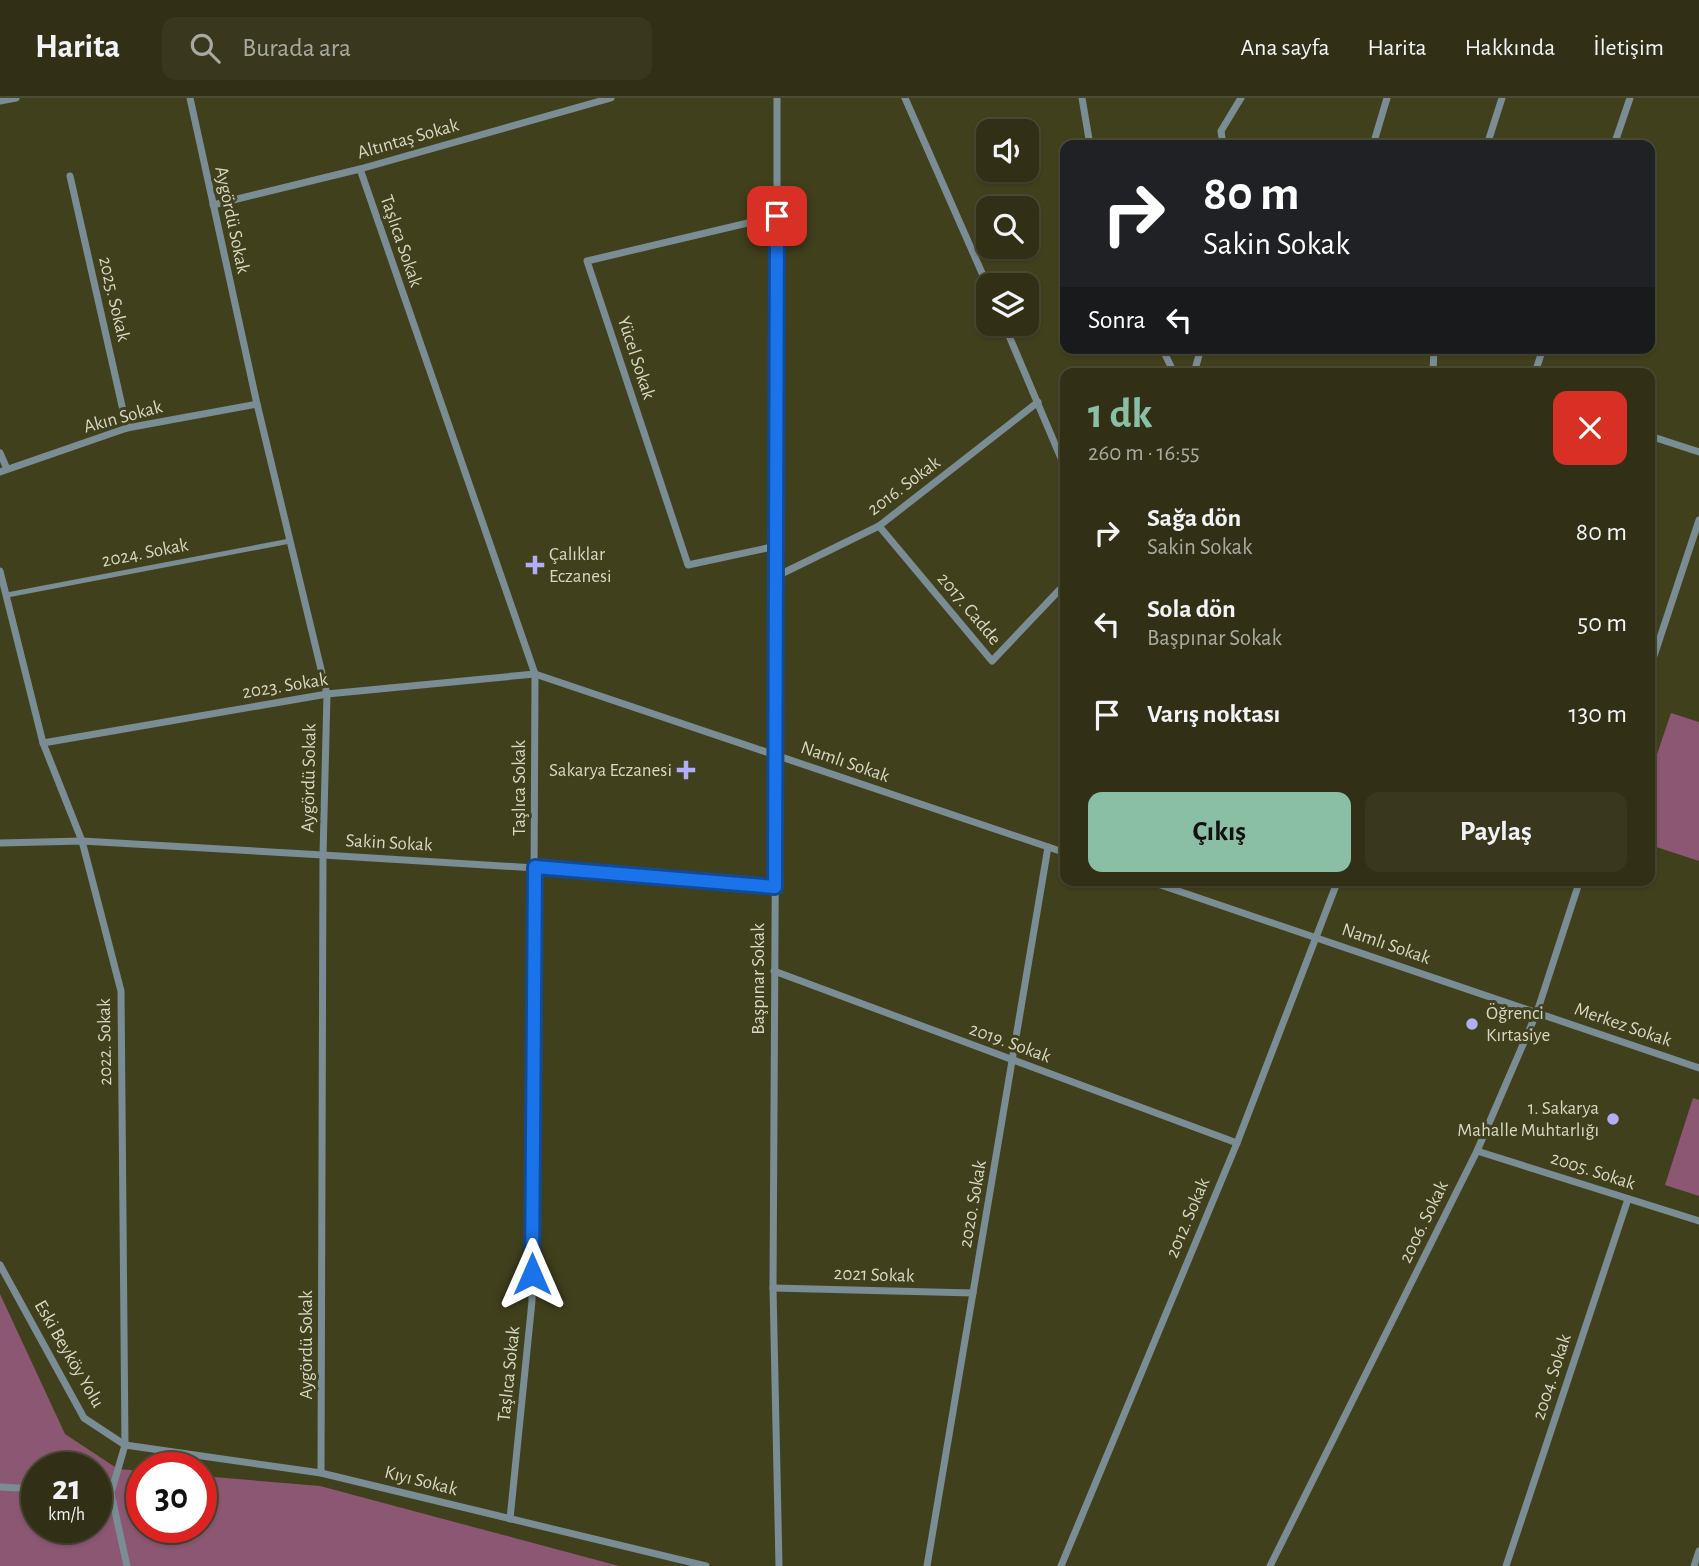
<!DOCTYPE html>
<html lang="tr">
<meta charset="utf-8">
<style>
body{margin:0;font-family:"Alegreya Sans",sans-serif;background:#39381f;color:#f1f3f6;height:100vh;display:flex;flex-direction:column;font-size:26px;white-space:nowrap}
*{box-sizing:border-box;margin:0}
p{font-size:23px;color:#a8a9a1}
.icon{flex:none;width:38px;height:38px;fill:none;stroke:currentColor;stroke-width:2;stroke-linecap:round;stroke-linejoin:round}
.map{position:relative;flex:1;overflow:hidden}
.panel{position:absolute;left:1060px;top:270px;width:595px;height:518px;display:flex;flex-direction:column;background:#313016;border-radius:14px;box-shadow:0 2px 5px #0004,0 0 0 2px #4c4b35}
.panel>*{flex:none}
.banner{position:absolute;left:1060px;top:42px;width:595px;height:214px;border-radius:14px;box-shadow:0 2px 5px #0004,0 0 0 2px #4c4b35;background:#202124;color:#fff;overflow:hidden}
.tools{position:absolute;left:976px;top:21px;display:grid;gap:14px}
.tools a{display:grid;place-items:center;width:63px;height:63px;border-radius:14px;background:#313016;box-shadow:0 2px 5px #0004,0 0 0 2px #4c4b35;font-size:35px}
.speed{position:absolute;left:21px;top:1354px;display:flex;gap:14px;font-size:35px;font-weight:700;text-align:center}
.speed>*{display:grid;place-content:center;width:91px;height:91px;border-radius:50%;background:#313016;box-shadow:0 2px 5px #0004,0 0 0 2px #4c4b35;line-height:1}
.speed small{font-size:18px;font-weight:400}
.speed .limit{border:10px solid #d22;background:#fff;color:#111}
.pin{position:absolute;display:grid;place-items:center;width:60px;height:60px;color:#fff;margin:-30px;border-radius:14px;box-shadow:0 4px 10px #0006}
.me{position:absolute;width:77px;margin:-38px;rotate:0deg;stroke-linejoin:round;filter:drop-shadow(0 0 5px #0008)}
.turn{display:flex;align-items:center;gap:24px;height:147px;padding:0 28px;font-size:32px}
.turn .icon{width:91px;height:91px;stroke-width:2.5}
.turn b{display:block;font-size:49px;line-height:60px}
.then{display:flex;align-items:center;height:66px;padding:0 28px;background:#0003;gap:14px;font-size:26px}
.round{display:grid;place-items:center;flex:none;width:74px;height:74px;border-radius:14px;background:#39381f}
.summary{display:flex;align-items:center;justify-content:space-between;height:119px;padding:0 28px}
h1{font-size:42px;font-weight:700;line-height:52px;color:#8abfa5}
.cta{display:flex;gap:14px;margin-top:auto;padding:14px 28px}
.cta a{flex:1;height:80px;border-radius:14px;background:#8abfa5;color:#111;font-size:28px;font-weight:700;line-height:80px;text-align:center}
.cta a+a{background:#39381f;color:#f1f3f6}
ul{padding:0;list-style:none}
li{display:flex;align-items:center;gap:21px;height:91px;padding:0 28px}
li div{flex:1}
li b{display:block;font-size:26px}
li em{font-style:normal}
header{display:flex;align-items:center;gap:42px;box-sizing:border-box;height:98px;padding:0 35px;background:#313016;border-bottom:2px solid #4c4b35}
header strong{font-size:33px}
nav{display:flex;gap:38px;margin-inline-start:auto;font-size:24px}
.search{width:490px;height:63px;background:#39381f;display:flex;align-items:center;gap:18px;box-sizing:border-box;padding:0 24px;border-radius:14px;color:#a8a9a1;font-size:26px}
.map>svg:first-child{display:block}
.green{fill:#8b5772;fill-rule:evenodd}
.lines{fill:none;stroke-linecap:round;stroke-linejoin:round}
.lane{stroke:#7a8c94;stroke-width:5}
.street{stroke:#7a8c94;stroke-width:7}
.route-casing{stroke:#114b97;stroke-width:18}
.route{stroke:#1a73e8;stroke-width:12}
.poi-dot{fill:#b3acf9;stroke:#41401d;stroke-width:2.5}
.labels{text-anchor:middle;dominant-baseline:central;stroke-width:6;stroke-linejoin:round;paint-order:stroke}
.street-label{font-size:19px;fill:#d7d7c3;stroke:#41401d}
.poi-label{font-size:19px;fill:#d7d7c3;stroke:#41401d;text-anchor:start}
</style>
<header>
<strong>Harita</strong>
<div class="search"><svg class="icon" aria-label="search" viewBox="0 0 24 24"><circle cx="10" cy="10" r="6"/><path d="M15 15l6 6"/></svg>Burada ara</div>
<nav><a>Ana sayfa</a><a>Harita</a><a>Hakkında</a><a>İletişim</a></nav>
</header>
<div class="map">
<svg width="1699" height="1468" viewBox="0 0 1699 1468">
<rect width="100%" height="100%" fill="#41401d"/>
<g class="green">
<polygon points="1671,615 1699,624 1699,763 1650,747 1650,677"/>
<polygon points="1693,1000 1699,1002 1699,1098 1665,1087"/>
<path d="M0 1196 65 1336 118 1371 142 1373V1430H201V1378L320 1388 619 1468H0ZM37 1370H96V1430H37Z"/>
</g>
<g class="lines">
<polyline class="lane" points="7,497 290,443"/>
<g class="street">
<polyline points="190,0 257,306 327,596 323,757 321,1375"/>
<polyline points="777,0 777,478 773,1190 779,1468"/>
<polyline points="905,0 989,191"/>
<polyline points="1082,0 1090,47"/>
<polyline points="0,3 16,0"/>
<polyline points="1223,47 1221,33 1241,0"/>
<polyline points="1373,47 1387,0"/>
<polyline points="1487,47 1502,0"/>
<polyline points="1614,47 1630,0"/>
<polyline points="360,71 535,576 532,1203 510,1421"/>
<polyline points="70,78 127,330"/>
<polyline points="213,107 360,71 611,0"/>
<polyline points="777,118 587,163 688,467 777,448"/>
<polyline points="1004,226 1066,372"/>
<polyline points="1162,250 1174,275"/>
<polyline points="1194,275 1201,250"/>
<polyline points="1433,275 1434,250"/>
<polyline points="1535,275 1543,250"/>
<polyline points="1650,338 1699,354"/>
<polyline points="0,355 7,371"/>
<polyline points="0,374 127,330 257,306"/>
<polyline points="879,428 992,563 1066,485"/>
<polyline points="0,473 43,645 82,743 121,893 125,1347 111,1395 127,1468"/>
<polyline points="777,478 879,428 1038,304"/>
<polyline points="1650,570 1699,422"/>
<polyline points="43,645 327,596 535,576 1066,755"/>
<polyline points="0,745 82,743 323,757 535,770 775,789"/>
<polyline points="1146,782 1699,970"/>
<polyline points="774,873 1237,1045"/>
<polyline points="1477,1053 1699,1123"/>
<polyline points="0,1167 84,1320 125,1347 321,1375 706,1468"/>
<polyline points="773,1190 973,1195"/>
<polyline points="0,1389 37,1391"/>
<polyline points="96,1394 111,1395"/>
<polyline points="927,1468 1048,749"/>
<polyline points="1061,1468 1237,1045 1338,782"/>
<polyline points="1270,1468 1477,1053 1537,914 1580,782"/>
<polyline points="1506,1468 1628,1101"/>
<polyline points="1694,1468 1699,1453"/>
</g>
</g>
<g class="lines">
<g class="route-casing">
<polyline id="route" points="532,1176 535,769 775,789 777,118"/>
</g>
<use href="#route" class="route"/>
</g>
<g class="poi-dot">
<path d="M531.5 456.5h7v7h7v7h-7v7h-7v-7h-7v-7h7z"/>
<path d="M682.5 661.5h7v7h7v7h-7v7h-7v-7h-7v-7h7z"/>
<circle cx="1472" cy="926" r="7"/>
<circle cx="1613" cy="1021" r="7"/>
</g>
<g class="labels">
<g class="street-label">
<text transform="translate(408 41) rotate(-16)">Altıntaş Sokak</text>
<text transform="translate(232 122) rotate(78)">Aygördü Sokak</text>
<text transform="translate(401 143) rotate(71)">Taşlıca Sokak</text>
<text transform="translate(114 201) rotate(77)">2025. Sokak</text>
<text transform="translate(636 260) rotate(72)">Yücel Sokak</text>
<text transform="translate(123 319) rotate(-15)">Akın Sokak</text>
<text transform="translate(904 388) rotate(-37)">2016. Sokak</text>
<text transform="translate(145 455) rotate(-11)">2024. Sokak</text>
<text transform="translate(969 511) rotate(50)">2017. Cadde</text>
<text transform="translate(285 588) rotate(-9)">2023. Sokak</text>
<text transform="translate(845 664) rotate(19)">Namlı Sokak</text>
<text transform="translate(309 680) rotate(-89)">Aygördü Sokak</text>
<text transform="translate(519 690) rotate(-90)">Taşlıca Sokak</text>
<text transform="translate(389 745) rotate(3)">Sakin Sokak</text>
<text transform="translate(1386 846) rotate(19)">Namlı Sokak</text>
<text transform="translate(758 881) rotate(-90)">Başpınar Sokak</text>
<text transform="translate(1623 927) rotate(19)">Merkez Sokak</text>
<text transform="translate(105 944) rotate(-91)">2022. Sokak</text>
<text transform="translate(1010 945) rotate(20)">2019. Sokak</text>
<text transform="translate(1593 1073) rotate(18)">2005. Sokak</text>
<text transform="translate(973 1106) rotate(-80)">2020. Sokak</text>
<text transform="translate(1188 1120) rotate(-67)">2012. Sokak</text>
<text transform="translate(1424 1124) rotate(-64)">2006. Sokak</text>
<text transform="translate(874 1177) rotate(2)">2021 Sokak</text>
<text transform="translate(306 1247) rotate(-90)">Aygördü Sokak</text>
<text transform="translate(69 1256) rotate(60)">Eski Beyköy Yolu</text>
<text transform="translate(509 1276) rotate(-84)">Taşlıca Sokak</text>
<text transform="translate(1552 1279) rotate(-72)">2004. Sokak</text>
<text transform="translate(421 1383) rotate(14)">Kıyı Sokak</text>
</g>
<g class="poi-label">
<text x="549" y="456">Çalıklar<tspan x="549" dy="22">Eczanesi</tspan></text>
<text x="672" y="672" text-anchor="end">Sakarya Eczanesi</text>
<text x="1486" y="915">Öğrenci<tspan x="1486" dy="22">Kırtasiye</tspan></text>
<text x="1599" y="1010" text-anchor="end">1. Sakarya<tspan x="1599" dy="22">Mahalle Muhtarlığı</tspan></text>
</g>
</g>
</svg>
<div class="tools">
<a><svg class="icon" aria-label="sound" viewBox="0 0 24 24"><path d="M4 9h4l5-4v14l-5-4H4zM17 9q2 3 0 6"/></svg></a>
<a><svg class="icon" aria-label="search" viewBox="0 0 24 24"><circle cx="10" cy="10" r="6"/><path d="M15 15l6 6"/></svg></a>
<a><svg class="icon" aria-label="layers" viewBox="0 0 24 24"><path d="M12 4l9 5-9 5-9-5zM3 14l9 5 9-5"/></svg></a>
</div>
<div class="speed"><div>21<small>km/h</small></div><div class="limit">30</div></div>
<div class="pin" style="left:777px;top:118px;background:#d93025"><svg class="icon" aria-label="arrive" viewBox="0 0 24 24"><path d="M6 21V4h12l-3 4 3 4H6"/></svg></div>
<svg class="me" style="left:532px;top:1176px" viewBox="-20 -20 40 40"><path d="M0-17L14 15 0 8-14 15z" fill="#1a73e8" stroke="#fff" stroke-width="4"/></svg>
<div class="banner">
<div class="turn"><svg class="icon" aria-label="right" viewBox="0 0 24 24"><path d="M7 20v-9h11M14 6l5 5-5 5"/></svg><div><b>80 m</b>Sakin Sokak</div></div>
<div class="then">Sonra<svg class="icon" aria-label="left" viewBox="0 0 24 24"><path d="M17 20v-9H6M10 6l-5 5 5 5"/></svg></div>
</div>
<section class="panel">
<div class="summary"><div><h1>1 dk</h1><p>260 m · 16:55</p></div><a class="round" style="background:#d93025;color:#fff"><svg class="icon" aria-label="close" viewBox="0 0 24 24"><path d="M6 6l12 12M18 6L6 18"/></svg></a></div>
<ul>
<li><svg class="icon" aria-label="right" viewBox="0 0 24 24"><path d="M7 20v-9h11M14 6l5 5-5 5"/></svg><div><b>Sağa dön</b><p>Sakin Sokak</p></div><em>80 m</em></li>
<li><svg class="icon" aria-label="left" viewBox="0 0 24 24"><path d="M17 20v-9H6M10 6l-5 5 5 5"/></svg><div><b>Sola dön</b><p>Başpınar Sokak</p></div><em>50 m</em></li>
<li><svg class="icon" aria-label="arrive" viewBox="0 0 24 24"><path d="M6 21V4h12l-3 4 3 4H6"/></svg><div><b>Varış noktası</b></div><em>130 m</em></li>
</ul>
<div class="cta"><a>Çıkış</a><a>Paylaş</a></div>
</section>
</div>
